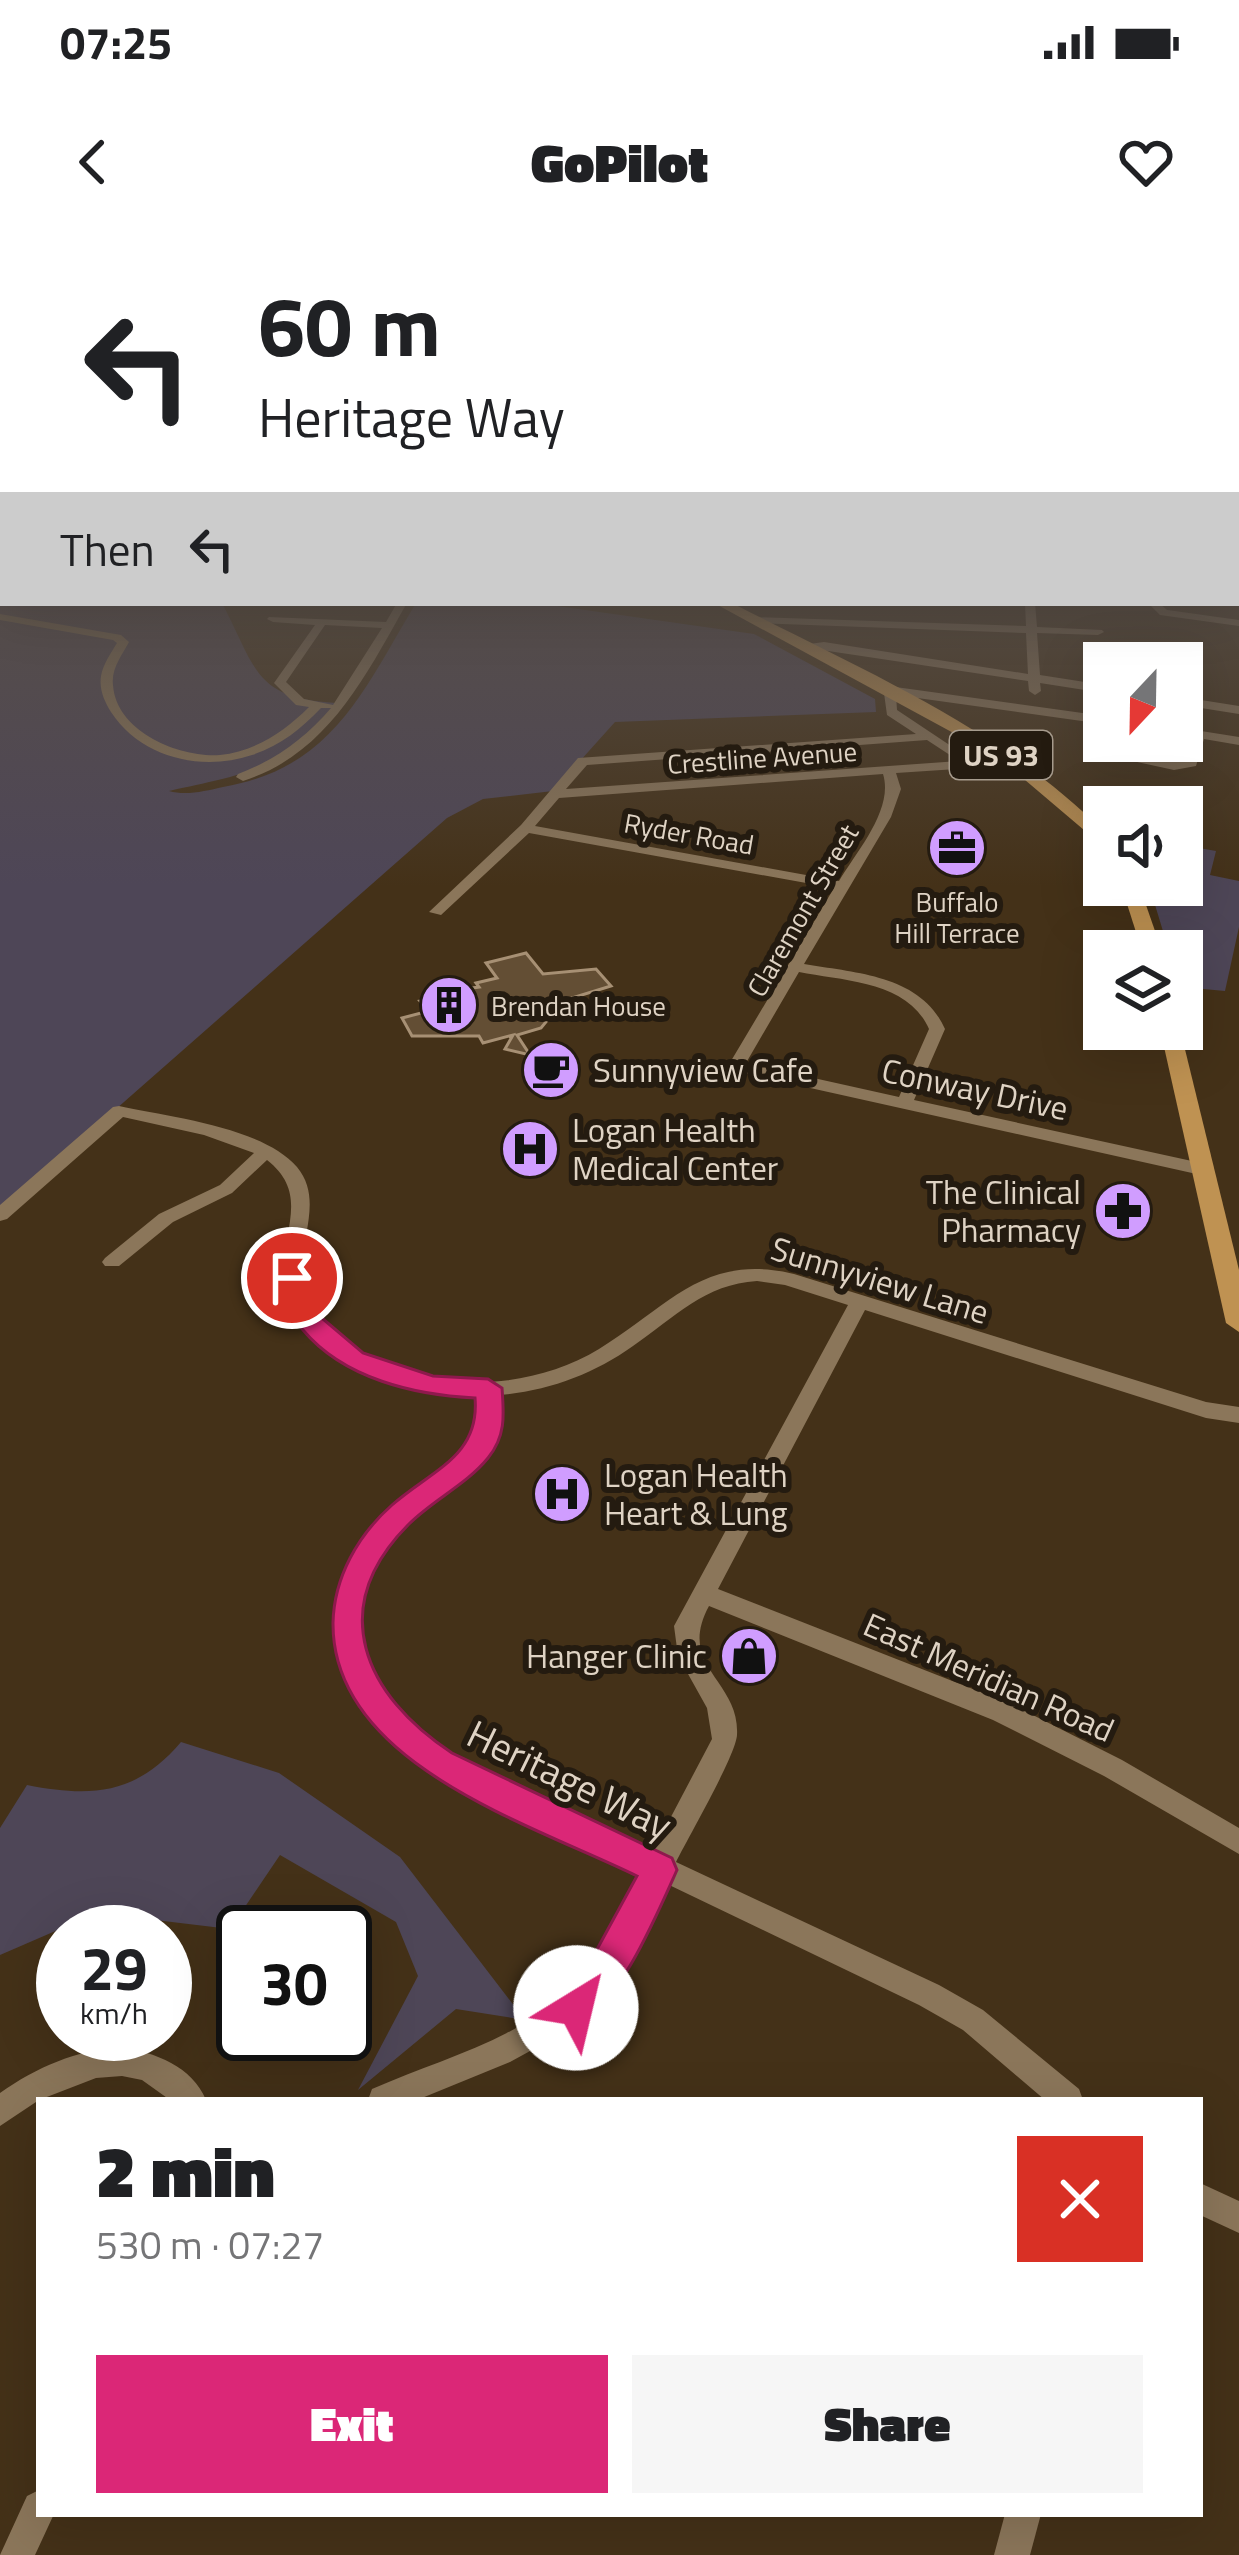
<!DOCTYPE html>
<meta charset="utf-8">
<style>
body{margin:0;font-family:"Titillium Web",sans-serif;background:#f6f6f6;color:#202124;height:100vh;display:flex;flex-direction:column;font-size:45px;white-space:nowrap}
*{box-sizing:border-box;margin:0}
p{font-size:39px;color:#757577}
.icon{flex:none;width:66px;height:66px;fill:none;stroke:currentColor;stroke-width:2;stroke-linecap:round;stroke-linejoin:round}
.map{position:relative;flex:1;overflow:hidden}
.sheet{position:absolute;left:36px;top:1857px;width:1167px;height:420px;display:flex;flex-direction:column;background:#fff;border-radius:0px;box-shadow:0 12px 48px #0002}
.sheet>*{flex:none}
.top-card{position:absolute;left:0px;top:0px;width:1239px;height:366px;box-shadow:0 12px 48px #0002;background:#fff;color:#202124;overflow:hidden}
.needle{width:78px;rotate:202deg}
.buttons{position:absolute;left:1083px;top:402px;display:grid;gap:24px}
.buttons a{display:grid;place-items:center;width:120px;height:120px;border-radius:0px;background:#fff;box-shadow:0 12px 48px #0002;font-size:60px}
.speed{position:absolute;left:36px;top:1665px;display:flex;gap:24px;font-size:60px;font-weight:700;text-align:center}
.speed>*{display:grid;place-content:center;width:156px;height:156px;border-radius:50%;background:#fff;box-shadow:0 12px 48px #0002;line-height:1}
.speed small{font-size:30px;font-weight:400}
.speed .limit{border:6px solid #111;border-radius:18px;background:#fff;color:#111}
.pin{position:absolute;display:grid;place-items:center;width:102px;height:102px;color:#fff;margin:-51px;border:6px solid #fff;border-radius:50%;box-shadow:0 3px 12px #0007}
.me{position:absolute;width:132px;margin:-66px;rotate:36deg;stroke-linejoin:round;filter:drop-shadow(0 0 9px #0008)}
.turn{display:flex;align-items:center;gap:42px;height:252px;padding:0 60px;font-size:54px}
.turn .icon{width:156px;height:156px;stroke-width:2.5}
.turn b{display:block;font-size:84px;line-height:102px}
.then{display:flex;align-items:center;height:114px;padding:0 60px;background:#0003;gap:24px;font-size:45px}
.round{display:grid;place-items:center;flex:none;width:126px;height:126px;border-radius:0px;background:#f6f6f6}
.overview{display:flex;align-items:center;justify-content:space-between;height:204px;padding:0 60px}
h1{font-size:72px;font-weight:800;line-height:90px}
.button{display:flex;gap:24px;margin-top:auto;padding:24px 60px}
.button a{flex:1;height:138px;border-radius:0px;background:#db2777;color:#fff;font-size:48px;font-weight:800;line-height:138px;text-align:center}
.button a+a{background:#f6f6f6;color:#202124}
.status{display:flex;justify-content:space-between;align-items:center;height:84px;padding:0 60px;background:#fff;direction:ltr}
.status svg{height:33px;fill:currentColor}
header{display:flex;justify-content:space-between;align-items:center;height:156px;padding:0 60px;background:#fff;font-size:54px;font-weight:800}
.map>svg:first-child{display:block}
.green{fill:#4e4657}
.building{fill:#634e34;stroke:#a79074;stroke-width:3}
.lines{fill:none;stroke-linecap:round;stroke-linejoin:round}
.minor{fill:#8b765a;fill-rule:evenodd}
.major{fill:#bf9252;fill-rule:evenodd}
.route{fill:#db2777;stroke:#8e194d;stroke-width:3}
.labels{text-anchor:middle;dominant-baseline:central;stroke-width:12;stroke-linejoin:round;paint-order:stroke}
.far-street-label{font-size:27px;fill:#dfd3c4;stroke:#241b10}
.far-poi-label{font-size:27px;fill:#dfd3c4;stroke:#241b10}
.shield{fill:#241b10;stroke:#a79c8e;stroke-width:3}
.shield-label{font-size:30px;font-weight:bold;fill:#dfd3c4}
.poi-label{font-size:33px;fill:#dfd3c4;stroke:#241b10;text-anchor:start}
.street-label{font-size:33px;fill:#dfd3c4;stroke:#241b10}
.near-street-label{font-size:39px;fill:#dfd3c4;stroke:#241b10}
</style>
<div class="status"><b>07:25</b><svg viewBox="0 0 49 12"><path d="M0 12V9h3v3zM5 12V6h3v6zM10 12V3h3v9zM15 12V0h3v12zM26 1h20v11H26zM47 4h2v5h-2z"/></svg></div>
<header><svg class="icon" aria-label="back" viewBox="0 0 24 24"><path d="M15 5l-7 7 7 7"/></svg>GoPilot<svg class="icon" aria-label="heart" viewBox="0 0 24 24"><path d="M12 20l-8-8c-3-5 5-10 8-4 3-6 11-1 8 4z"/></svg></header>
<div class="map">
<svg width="1239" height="2315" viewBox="0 0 1239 2315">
<rect width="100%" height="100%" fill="#443118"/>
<g class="green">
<path d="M0 322 3 363H222C257 430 254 458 336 463 276 531 256 532 169 551 186 556 205 551 223 547 333 528 363 451 416 363H536L754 394 875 459 876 472 615 482 553 551 483 559 447 578 0 971Z"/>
<polygon points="1182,605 1216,611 1210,635 1239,641 1239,687 1225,751 1182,747 1182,711 1169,711 1149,645 1182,645"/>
<path d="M181 1502 279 1533 400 1617 525 1780 456 1769 358 1850 418 1736 396 1682 280 1615 230 1689 97 1673 0 1715V1588L27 1545C93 1558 137 1554 181 1502Z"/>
</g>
<polygon class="building" points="526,713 543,734 596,729 611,746 549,765 554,772 541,788 517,795 530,815 505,809 513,795 483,803 479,796 412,796 402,778 429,771 420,761 432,759 428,754 479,747 476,743 497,738 486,723"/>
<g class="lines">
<g class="minor">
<path d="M397 363H407C366 435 328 514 243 541L236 537 238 534C277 519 304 499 331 468H321C301 489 280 506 252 515 202 532 141 518 111 472 104 461 99 449 101 436 103 424 111 413 117 403L113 400 0 380V374L121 395 129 402C122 415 111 429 113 445 116 492 180 518 220 515 256 511 285 491 309 467L296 465 274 443 315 385 273 382 267 379 269 377 386 382ZM325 385 382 388 333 465 304 459 286 442Z"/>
<polygon points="1025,363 1035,363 1037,387 1102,390 1104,392 1098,395 1037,393 1040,435 1104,445 1104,453 1040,443 1041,451 1035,455 1029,451 1028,441 795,406 824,402 1028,434 1026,393 752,383 746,380 752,377 1026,386"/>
<polygon points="1148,363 1159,363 1167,370 1239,380 1239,386 1160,375"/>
<path d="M881 445 1104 476 1101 506 1174 522 1185 520 1192 497 1182 496V488L1239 497V505L1204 499 1196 526 1174 530 1091 512 1087 503 1096 483 896 455 897 470 978 524 972 528 896 533 901 549 891 577 804 724C856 733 921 735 945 789L914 860 1201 923 1210 929 1207 933 1201 935 730 830 728 826 834 648 529 593 441 675 429 672 521 585 578 518 916 494 887 475 884 453 875 449ZM927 500 959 521 566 549 587 525ZM883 534C894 569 857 611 839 641L535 586 559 558ZM799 732C844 741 908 741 929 789L899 857 746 823Z"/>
<polygon points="1182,457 1239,466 1239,474 1182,465"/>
<path d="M119 866C169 877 263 887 297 927 321 956 304 991 302 1024 298 1082 356 1119 406 1133 470 1151 543 1143 599 1109 668 1067 704 1012 794 1034L1206 1162 1239 1167V1183L1206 1178 865 1070 718 1349 1011 1464 1122 1520 1239 1588V1614L1104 1536 993 1480 709 1366C676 1427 740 1440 737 1495 736 1515 688 1598 676 1622L939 1745 983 1770 1079 1849 1083 1860H1045L963 1790 919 1765 665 1643 612 1747 563 1793 510 1822 417 1860H368L372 1849C447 1816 535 1796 589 1730 612 1703 626 1663 642 1632 601 1612 559 1592 517 1572 447 1539 374 1509 345 1430 337 1410 333 1389 337 1367 344 1329 366 1292 396 1266 434 1232 488 1217 479 1157 410 1156 293 1126 284 1042 278 996 313 956 267 920L232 953 173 982 119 1026H105L102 1022 105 1018 159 974 220 945 254 913 204 895 123 877 7 979 0 981V965L113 867ZM757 1041 785 1045 848 1065 674 1386 678 1416 707 1468 712 1499 653 1611C612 1592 571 1572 529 1553 453 1517 343 1469 361 1365 367 1329 389 1297 417 1274 458 1239 510 1219 500 1155 548 1151 594 1134 633 1106 675 1077 705 1044 757 1041Z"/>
<path d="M122 1807C155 1813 192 1826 206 1860H170L142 1840 122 1836 96 1838 39 1860 0 1886V1853C37 1827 76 1810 122 1807Z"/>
<polygon points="1200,1943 1239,1961 1239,1993 1200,1975"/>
<polygon points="39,2250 39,2274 54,2274 35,2315 0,2315 27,2256"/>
<polygon points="1005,2274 1041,2274 1030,2315 994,2315"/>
</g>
<g class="major">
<path d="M714 363H732C861 430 1000 487 1104 592V607L1018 534 970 502Z"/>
<polygon points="1121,645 1139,645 1162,711 1142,711"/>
<polygon points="1160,789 1180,789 1239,1030 1239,1092 1226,1083"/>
</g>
</g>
<linearGradient id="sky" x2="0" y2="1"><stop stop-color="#251b0d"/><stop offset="0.5" stop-color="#564e48"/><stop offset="1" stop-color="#564e48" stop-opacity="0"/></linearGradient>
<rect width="1239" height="646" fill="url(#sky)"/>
<path class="route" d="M292 1030 301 1032 323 1079 363 1113 433 1136 488 1139 502 1148C504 1175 506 1196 488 1218 467 1244 433 1260 409 1284 325 1368 364 1455 452 1513L672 1618 677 1630C659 1670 617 1770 576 1786L563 1781 557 1768 589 1724 637 1636C531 1584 332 1524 333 1383 334 1337 358 1295 392 1265 432 1230 480 1216 475 1158 415 1155 344 1139 303 1090 292 1077 286 1054 280 1038Z"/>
<defs>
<g id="office-disc" transform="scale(3)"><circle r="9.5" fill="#d09dff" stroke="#241b10"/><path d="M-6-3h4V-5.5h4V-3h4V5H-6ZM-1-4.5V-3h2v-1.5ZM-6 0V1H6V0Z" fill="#111"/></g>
<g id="building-disc" transform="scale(3)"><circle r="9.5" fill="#d09dff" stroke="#241b10"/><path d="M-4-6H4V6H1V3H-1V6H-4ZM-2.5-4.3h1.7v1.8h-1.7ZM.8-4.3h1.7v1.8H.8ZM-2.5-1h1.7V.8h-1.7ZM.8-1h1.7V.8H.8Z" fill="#111"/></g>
<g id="cafe-disc" transform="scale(3)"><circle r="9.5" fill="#d09dff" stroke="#241b10"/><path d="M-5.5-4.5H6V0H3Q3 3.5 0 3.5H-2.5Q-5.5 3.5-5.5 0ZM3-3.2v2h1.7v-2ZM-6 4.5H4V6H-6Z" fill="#111"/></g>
<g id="hospital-disc" transform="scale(3)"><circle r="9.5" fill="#d09dff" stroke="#241b10"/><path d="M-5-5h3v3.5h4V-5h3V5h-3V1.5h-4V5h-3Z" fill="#111"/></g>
<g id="pharmacy-disc" transform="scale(3)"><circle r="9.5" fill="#d09dff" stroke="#241b10"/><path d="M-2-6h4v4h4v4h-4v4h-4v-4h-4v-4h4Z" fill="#111"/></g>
<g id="shop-disc" transform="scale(3)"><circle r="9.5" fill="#d09dff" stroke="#241b10"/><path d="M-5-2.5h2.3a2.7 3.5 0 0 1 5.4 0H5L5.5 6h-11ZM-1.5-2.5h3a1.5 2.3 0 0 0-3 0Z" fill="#111"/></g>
</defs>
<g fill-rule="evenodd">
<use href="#office-disc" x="957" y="608"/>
<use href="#building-disc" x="449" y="765"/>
<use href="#cafe-disc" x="551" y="830"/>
<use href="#hospital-disc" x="530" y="909"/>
<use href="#pharmacy-disc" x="1123" y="971"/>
<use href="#hospital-disc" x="562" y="1254"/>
<use href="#shop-disc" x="749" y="1416"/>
</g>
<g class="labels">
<g class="far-street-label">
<text transform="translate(762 517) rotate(-4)">Crestline Avenue</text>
<text transform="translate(689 593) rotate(10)">Ryder Road</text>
<text transform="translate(802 670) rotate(-60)">Claremont Street</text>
</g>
<g class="far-poi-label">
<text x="957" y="661">Buffalo<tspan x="957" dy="31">Hill Terrace</tspan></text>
<text x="491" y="765" text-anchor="start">Brendan House</text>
</g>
<rect class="shield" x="950" y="491" width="102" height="48" rx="9"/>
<g class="shield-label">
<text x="1001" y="515">US 93</text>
</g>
<g class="poi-label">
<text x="593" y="830">Sunnyview Cafe</text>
<text x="572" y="890">Logan Health<tspan x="572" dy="38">Medical Center</tspan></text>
<text x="1081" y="952" text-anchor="end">The Clinical<tspan x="1081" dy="38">Pharmacy</tspan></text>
<text x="604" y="1235">Logan Health<tspan x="604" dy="38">Heart &amp; Lung</tspan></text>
<text x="707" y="1416" text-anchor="end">Hanger Clinic</text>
</g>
<g class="street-label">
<text transform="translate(975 849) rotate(12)">Conway Drive</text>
<text transform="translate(880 1040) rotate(17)">Sunnyview Lane</text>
<text transform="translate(989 1437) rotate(24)">East Meridian Road</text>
</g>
<g class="near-street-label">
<text transform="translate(570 1539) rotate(26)">Heritage Way</text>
</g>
</g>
</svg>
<div class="buttons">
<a><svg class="needle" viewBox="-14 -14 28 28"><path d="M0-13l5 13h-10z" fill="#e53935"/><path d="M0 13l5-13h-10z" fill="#757577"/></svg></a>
<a><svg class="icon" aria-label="sound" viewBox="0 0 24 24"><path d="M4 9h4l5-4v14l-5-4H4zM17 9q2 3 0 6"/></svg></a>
<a><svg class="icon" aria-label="layers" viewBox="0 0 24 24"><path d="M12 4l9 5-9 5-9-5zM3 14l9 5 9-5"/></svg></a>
</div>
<div class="speed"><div>29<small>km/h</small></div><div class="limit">30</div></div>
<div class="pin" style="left:292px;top:1038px;background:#d93025"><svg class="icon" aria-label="arrive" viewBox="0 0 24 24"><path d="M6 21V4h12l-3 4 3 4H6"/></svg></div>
<svg class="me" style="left:576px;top:1768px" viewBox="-20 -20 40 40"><circle r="19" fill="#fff"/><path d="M0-13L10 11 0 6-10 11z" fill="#db2777"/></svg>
<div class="top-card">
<div class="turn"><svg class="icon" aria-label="left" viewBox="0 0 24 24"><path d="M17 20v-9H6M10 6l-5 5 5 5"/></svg><div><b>60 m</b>Heritage Way</div></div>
<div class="then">Then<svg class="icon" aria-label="left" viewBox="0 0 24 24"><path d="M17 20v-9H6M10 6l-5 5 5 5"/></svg></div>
</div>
<section class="sheet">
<div class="overview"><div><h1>2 min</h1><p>530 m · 07:27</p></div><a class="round" style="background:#d93025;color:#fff"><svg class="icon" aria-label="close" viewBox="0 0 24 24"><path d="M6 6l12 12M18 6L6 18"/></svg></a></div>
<div class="button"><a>Exit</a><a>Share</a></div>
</section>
</div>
